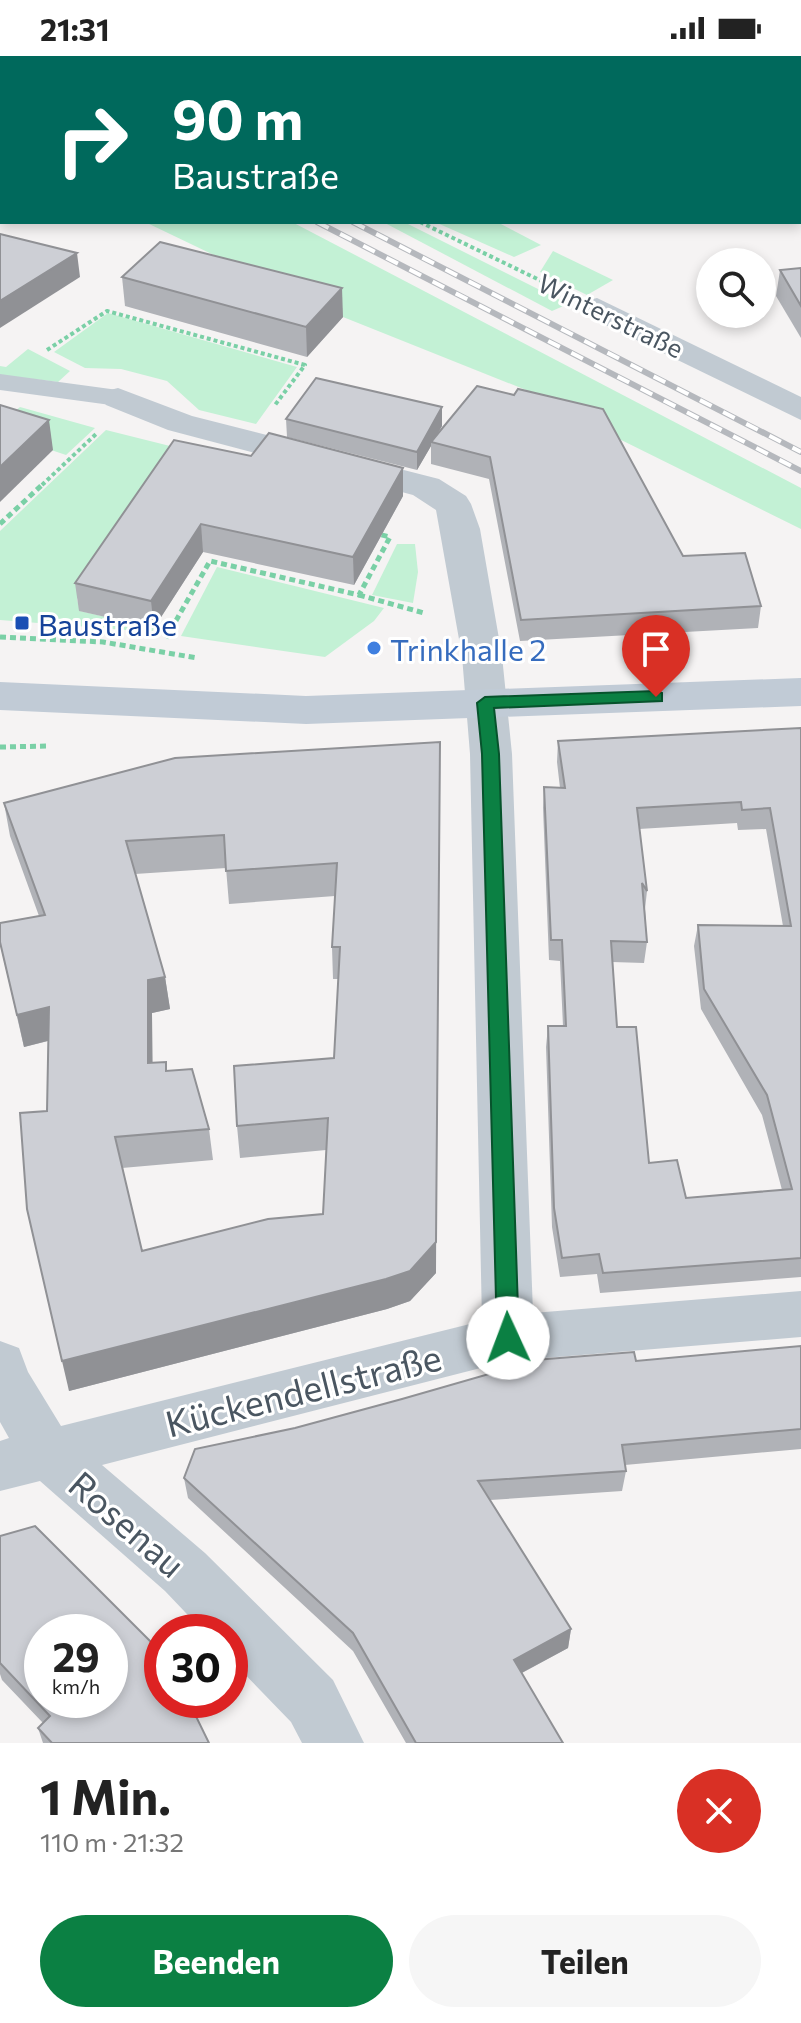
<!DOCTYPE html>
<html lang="de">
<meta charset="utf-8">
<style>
body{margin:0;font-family:Commissioner,sans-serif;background:#f6f6f6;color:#222;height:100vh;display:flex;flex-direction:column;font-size:30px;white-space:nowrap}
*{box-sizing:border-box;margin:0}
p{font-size:26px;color:#767676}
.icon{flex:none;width:44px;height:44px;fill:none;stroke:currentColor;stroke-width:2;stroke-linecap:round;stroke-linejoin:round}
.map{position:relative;height:1687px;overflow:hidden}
.drawer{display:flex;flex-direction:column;background:#fff;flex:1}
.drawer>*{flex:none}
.top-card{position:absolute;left:0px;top:0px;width:802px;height:168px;box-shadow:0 4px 12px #0003;background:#00695c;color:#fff;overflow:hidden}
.fabs{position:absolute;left:696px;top:192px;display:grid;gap:16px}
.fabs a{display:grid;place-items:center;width:80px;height:80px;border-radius:50%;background:#fff;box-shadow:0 4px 12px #0003;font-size:40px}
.speed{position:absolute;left:24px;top:1558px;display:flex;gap:16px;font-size:40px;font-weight:700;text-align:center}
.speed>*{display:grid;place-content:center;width:104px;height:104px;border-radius:50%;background:#fff;box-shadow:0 4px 12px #0003;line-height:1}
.speed small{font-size:20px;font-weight:400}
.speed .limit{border:12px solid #d22;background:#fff;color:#111}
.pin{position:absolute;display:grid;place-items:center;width:68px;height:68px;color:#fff;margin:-82px -34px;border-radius:50% 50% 50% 0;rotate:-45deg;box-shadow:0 0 8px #0007}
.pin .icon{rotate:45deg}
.me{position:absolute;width:88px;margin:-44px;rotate:358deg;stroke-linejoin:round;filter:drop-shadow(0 0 6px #0008)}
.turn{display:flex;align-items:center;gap:28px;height:168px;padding:0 40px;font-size:36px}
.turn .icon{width:104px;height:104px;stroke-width:2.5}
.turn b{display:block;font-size:56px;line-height:68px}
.round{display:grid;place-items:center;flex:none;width:84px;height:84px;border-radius:42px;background:#f6f6f6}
.headline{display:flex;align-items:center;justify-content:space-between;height:136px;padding:0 40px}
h1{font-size:48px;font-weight:700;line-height:60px}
.button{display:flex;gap:16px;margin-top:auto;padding:16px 40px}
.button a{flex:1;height:92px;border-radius:48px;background:#0b8043;color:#fff;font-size:32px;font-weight:700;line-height:92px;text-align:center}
.button a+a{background:#f6f6f6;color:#222}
.status{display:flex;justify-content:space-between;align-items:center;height:56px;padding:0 40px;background:#fff;direction:ltr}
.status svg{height:22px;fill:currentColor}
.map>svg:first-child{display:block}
.green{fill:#c3f1d5}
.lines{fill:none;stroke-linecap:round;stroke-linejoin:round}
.path-far1{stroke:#7ad0a6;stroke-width:4;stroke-dasharray:4 3;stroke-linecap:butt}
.path{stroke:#7ad0a6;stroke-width:5;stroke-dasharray:6 4;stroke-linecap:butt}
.lane{fill:#c1cad2;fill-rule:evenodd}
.street{fill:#c1cad2;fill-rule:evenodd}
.secondary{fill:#c1cbd6;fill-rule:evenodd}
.rail-casing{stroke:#b5b8bd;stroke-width:6}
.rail{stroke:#fff;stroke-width:4;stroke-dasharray:13;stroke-linecap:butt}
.wall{fill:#b0b2b7;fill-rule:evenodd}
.shaded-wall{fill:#909195}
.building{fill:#cdcfd5;stroke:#909195;stroke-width:2;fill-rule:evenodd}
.route{fill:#0b8043;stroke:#07532c;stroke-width:2}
.transit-dot{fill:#1a4fb4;stroke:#fff;stroke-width:3}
.shop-dot{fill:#3f7fe0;stroke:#fff;stroke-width:3}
.labels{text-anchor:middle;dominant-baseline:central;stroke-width:6;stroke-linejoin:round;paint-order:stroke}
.far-street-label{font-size:26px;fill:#4a5661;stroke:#fff}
.transit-label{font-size:30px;fill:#164399;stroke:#fff;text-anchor:start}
.shop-label{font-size:30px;fill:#366cbe;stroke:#fff;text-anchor:start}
.near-street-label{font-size:36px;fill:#4a5661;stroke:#fff}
</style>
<div class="status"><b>21:31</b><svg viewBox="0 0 49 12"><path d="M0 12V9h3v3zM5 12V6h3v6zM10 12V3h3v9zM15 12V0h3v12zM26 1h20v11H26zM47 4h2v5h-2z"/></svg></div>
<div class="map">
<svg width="801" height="1687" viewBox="0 0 801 1687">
<rect width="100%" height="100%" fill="#f5f3f3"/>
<g class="green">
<polygon points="155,0 508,0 503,2"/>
<polygon points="145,166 292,166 801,432 801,473 601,374 546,342 343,261"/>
<polygon points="383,166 404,166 568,248 552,255"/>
<polygon points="435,166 497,166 541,189 514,201"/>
<polygon points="553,195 613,224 587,239 540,216"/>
<polygon points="108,257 297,311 256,368 199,354 167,325 121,313 85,312 54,296"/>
<polygon points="28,293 70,315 58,326 0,319 0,310 6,311"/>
<polygon points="20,351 95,372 66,399 0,377 0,368"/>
<polygon points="106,374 178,392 77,543 80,555 154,572 152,576 0,564 0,475"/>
<polygon points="397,488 415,488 418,516 413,547 372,539"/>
<polygon points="217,511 384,552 374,565 325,601 181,580"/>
</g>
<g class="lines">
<g class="path-far1">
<polyline points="296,2 299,0"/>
<polyline points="325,2 330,0"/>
<polyline points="420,166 560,234"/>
<polyline points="47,294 107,255 305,309 275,349"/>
<polyline points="42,429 96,378"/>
</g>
<g class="path">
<polyline points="0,468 44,427"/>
<polyline points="359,539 424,557"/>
<polyline points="0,581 103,586 197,602"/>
<polyline points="166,582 210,505 359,539 390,481 378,478"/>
<polyline points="0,691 49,690"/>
</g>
<polygon class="lane" points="0,318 118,334 127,336 131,342 127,348 118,350 0,334"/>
<g class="street">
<polygon points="100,0 131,0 132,2 101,2"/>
<polygon points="531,0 563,0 530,2"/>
<polygon points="597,242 801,341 801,364 585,259 581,252 585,245"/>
<polygon points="118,332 192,360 439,423 466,440 471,448 480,473 502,600 512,698 533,1257 801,1235 801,1281 508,1305 102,1409 205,1497 333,1624 364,1687 302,1687 291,1666 230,1603 230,1576 204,1576 165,1535 40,1425 0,1435 0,1385 9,1382 0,1366 0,1285 19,1292 28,1316 61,1370 482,1265 470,698 462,600 436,454 413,439 168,374 106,349 101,342 106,335"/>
</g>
<polygon class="secondary" points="801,622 801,650 306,668 0,654 0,626 306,640"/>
<g class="rail-casing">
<g id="rail">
<polyline points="28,0 32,2"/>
<polyline points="317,166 801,415"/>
<polyline points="353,166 801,396"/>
</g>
</g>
<use href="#rail" class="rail"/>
</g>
<g class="wall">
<polygon points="801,212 801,282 776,240 780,214"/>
<polygon points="122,221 343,261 307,301 125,250"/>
<polygon points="477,330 683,500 761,550 758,572 520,585 489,423 431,408 431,390 417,414 287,381 286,363 442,370 436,380"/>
<polygon points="251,400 403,412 403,440 354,529 203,496 154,572 79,555 75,527"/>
<path d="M801 672V1221L600 1237 597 1218 560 1221 552 1171 546 991 548 970H563L560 905 549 904 543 752 544 731 560 732 557 706 558 685ZM737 767 738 774 766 773 783 870 698 869 694 890 701 953 762 1059 782 1134 686 1142 649 1107 617 971 612 906 644 907 647 886 645 853 647 835 639 773Z"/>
<path d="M440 686 436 1217 410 1245 387 1253 69 1335 47 1055 48 985 24 991 0 888 39 860 10 780 4 747ZM226 812 229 848 335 840 332 891 333 923H338L334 1002 237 1070 240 1102 326 1094 323 1158 142 1195 122 1112 213 1104 209 1073 167 1015 166 1006H152V957L170 953 165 921 135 818Z"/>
<polygon points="801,1290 801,1393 625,1409 626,1415 622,1435 490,1444 571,1573 568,1592 522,1617 563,1687 406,1687 353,1595 188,1442 184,1422 636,1305"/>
<polygon points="0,1480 209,1687 43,1687 38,1672 43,1667 2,1624 0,1618"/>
</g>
<g class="shaded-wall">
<polygon points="800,99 801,99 800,123"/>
<polygon points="77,197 80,221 0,272 0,245"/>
<polygon points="342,232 343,261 307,301 306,271"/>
<polygon points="442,351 442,370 432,387 431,386 431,390 417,414 417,396"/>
<polygon points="49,364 53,394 0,446 0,411"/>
<polygon points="403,412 403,440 354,529 353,501"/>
<polygon points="201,468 203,496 154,572 151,545"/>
<polygon points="165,921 170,953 152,957 153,1039 148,1007 148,924"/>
<polygon points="49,951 55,983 24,991 17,959"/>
<polygon points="436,1186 436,1217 410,1245 387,1253 69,1335 62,1305"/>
<polygon points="571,1573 568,1592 512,1622 514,1604"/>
</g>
<g class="building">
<polygon points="666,0 801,0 801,99 800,99 800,2 661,2"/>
<polygon points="0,178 77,197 0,245"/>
<polygon points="160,186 342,232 306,271 122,221"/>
<polygon points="801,212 801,250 780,214"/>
<polygon points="316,322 442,351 417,396 286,363"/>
<polygon points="477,330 514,339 518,333 603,353 683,500 745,497 761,550 521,564 490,401 431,386"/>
<polygon points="0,349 49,364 0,411"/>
<polygon points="269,377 403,412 353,501 201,468 151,545 75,527 174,384 251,400"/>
<path d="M801 672V1202L603 1217 599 1198 562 1202 554 1152 548 970H566L562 884H551L544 731 565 732 558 685ZM741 746 742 754 770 752 791 870 698 869 704 933 767 1039 792 1133 686 1142 677 1104 649 1107 636 971H617L611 885 647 886 642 827 647 835 637 752Z"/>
<path d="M440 686 436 1186 410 1215 386 1223 62 1305 27 1153 20 1057 47 1055 49 951 17 959 0 886V867L45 859 4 747 175 702ZM224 779 226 815 337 807 332 891H340L334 1002 234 1010 237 1070 328 1062 323 1158 268 1163 142 1195 115 1081 209 1073 192 1013 166 1015V1006L148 1007V924L165 921 126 785Z"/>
<polygon points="801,1290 801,1373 622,1389 626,1415 478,1425 571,1573 514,1604 563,1687 416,1687 353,1577 184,1422 195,1393 295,1372 402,1343 510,1312 510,1306 634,1296 636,1305"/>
<path d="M35 1470 162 1597V1644H188L209 1687H52L38 1672 50 1660 0 1607V1480ZM42 1576H110V1644H42Z"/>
</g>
<polygon class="route" points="656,635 662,637 662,645 494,652 499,698 519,1282 516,1289 508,1291 501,1289 497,1282 482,698 477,647 485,641"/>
<rect class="transit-dot" x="14" y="559" width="16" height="16" rx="4"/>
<circle class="shop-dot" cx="374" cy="592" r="8"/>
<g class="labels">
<g class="far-street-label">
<text transform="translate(611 259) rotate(26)">Winterstraße</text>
</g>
<g class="transit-label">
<text x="38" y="567">Baustraße</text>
</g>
<g class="shop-label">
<text x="390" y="592">Trinkhalle 2</text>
</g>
<g class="near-street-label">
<text transform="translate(303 1333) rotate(-14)">Kückendellstraße</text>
<text transform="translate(128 1467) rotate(41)">Rosenau</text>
</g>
</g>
</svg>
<div class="fabs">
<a><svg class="icon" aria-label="search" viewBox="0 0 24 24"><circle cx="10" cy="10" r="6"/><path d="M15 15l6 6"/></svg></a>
</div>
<div class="speed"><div>29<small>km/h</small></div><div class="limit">30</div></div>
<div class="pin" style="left:656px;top:641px;background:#d93025"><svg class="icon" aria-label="arrive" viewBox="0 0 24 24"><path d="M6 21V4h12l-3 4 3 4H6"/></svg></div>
<svg class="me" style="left:508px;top:1282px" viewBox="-20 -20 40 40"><circle r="19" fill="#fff"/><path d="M0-13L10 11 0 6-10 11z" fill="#0b8043"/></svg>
<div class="top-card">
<div class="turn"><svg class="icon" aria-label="right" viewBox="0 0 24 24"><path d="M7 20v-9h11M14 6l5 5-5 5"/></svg><div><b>90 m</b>Baustraße</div></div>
</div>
</div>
<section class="drawer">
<div class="headline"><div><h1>1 Min.</h1><p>110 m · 21:32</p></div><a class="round" style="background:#d93025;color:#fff"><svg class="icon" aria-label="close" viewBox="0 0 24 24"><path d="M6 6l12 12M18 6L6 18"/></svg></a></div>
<div class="button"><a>Beenden</a><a>Teilen</a></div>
</section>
